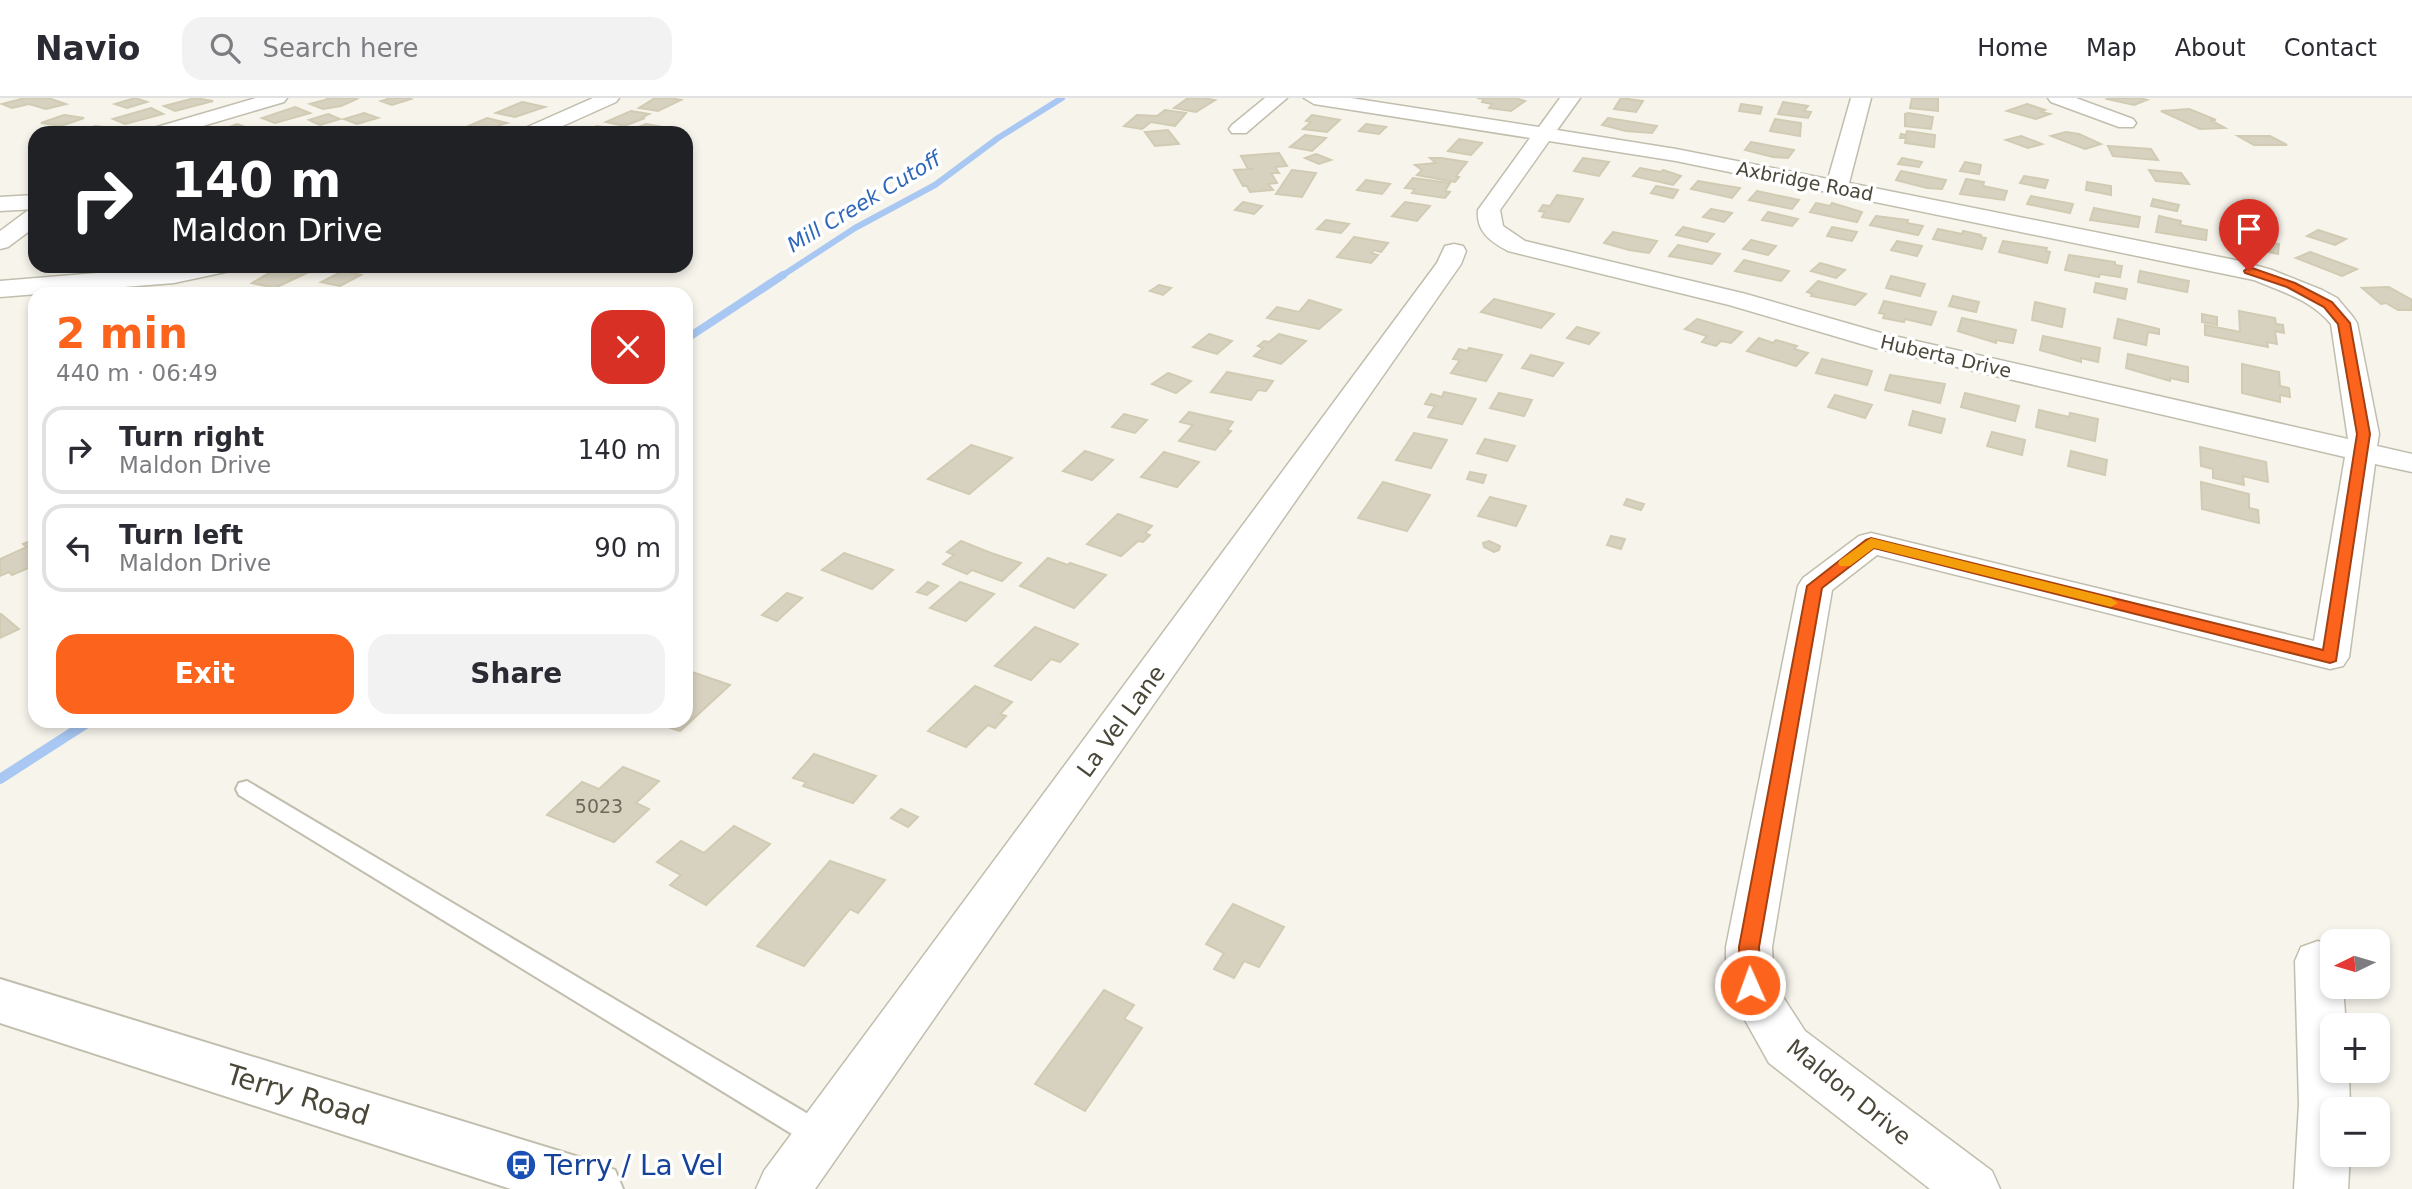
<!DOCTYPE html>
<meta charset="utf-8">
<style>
body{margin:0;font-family:"DejaVu Sans",sans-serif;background:#f2f2f3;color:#2b2b33;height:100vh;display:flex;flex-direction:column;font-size:26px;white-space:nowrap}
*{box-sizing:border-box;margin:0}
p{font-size:23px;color:#7c7c81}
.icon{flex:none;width:38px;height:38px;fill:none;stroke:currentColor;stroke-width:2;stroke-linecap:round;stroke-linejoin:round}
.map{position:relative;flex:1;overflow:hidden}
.sheet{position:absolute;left:28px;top:189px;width:665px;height:441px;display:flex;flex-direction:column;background:#fff;border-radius:21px;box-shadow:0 4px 10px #0003}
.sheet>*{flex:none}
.top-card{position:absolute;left:28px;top:28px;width:665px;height:147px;border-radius:21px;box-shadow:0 4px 10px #0003;background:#202124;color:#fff;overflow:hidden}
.needle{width:46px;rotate:265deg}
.tools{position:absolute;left:2320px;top:831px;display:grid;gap:14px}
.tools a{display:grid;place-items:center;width:70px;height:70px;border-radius:14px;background:#fff;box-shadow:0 4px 10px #0003;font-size:35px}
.pin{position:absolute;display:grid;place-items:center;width:60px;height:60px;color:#fff;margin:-72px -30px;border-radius:50% 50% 50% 0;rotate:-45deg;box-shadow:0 0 7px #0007}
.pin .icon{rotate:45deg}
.me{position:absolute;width:77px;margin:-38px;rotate:358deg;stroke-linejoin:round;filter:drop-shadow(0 0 5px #0008)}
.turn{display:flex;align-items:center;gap:24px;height:147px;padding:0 28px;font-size:32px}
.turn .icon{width:91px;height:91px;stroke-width:2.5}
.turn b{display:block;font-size:49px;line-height:60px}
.round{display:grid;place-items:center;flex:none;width:74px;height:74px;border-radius:21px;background:#f2f2f3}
.summary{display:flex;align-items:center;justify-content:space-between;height:119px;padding:0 28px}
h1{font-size:42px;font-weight:700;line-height:52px;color:#fc631c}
.button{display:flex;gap:14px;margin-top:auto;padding:14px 28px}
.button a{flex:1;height:80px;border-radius:21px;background:#fc631c;color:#fff;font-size:28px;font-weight:700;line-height:80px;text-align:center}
.button a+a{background:#f2f2f3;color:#2b2b33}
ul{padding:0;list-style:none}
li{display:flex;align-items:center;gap:21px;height:88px;margin:0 14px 10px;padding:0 14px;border:4px solid #e1e1e2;border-radius:21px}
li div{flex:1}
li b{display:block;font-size:26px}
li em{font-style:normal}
header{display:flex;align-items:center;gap:42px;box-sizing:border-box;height:98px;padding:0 35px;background:#fff;border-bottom:2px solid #e1e1e2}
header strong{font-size:33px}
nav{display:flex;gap:38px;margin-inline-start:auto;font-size:24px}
.search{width:490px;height:63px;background:#f2f2f3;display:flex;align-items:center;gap:18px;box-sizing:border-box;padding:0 24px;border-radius:21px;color:#7c7c81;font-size:26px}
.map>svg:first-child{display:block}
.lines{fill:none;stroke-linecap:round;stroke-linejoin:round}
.stream-far2{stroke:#a8c7f2;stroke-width:6}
.stream-far1{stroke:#a8c7f2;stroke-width:8}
.stream{stroke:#a8c7f2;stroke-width:10}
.building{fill:#d7d2c0;stroke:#d2cbb3;stroke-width:2}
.service-casing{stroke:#c1bead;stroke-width:4}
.minor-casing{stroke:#c1bead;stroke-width:3}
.tertiary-casing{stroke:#c1bead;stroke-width:4}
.service{fill:#fff;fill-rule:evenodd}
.minor{fill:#fff;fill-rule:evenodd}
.tertiary{fill:#fff;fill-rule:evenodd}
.route{fill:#fc631c;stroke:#a44012;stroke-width:2}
.slow{fill:#f59e0b}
.labels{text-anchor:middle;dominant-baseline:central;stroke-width:7;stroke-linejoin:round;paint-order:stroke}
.far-street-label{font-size:19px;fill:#4a4638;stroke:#fff}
.number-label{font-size:19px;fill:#6d695a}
.far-water-label{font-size:21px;font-style:italic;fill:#2f68b9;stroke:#fff}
.street-label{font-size:23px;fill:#4a4638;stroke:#fff}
.near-street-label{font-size:28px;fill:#4a4638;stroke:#fff}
.near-transit-label{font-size:28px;fill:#164399;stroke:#fff;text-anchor:start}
</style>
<header>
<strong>Navio</strong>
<div class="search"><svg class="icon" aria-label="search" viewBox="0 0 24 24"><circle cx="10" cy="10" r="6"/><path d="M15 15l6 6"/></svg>Search here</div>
<nav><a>Home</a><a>Map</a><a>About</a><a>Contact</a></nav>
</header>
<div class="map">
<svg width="2412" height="1091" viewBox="0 0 2412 1091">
<rect width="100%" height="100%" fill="#f6f4eb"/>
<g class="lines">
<polyline class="stream-far2" points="780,179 855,130 935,87 998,40 1062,0"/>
<polyline class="stream-far1" points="686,241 783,177"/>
<polyline class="stream" points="0,681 90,623"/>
</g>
<g class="building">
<polygon points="25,0 48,0 66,6 46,11 29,6 12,10 2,6"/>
<polygon points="135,0 147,4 127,10 115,6"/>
<polygon points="195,0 213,3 175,13 164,8"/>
<polygon points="326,0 354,0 357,1 341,8 323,11 310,6 329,1"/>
<polygon points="391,0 408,0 411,1 392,7 381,3"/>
<polygon points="655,0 670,0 681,2 658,13 639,10"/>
<polygon points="1188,0 1201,0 1215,2 1196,14 1174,10"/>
<polygon points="1477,0 1515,0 1525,3 1511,13 1489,10 1492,6 1482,4 1484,1"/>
<polygon points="1621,0 1643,3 1636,14 1614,11"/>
<polygon points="1912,0 1938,0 1938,13 1910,10"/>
<polygon points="2109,0 2140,0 2147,2 2134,7 2107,1"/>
<polygon points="522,4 545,9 515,19 496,15"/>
<polygon points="1783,4 1808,8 1804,13 1811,14 1808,20 1778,16"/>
<polygon points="1741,6 1762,9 1760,16 1739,13"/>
<polygon points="2027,6 2045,12 2041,14 2050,16 2036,21 2007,13"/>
<polygon points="295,9 310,15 275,25 262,20"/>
<polygon points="151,10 163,16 125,26 113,21"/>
<polygon points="2189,11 2216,22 2210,22 2225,30 2200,31 2161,13"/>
<polygon points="1165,12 1186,15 1175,28 1151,24 1142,31 1124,28 1137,17 1157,18"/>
<polygon points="631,13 649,16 641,20 645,20 624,28 606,24"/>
<polygon points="364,15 378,20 357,26 344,21"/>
<polygon points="1908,15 1933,19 1931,31 1905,28 1905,16"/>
<polygon points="328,16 340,21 320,27 309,22"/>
<polygon points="64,17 84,20 61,28 41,25"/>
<polygon points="1312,17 1340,22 1327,34 1303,31 1311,24 1306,23"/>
<polygon points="487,20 507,25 476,35 459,32"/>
<polygon points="1608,20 1657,28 1652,35 1626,33 1602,27"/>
<polygon points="1775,21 1801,25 1800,38 1770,33"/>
<polygon points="237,26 253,32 244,35 213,35"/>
<polygon points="646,26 662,29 648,35 631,32"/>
<polygon points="1366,26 1386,29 1379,36 1359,33"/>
<polygon points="95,28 114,30 102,35 77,35"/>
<polygon points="597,28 615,31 608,35 576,35"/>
<polygon points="1168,32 1179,46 1155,48 1145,34"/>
<polygon points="1907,33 1935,37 1934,49 1905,45 1906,40 1900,40 1901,36 1906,37"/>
<polygon points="2066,34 2079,36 2101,46 2085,51 2051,38"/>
<polygon points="1305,37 1326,40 1312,53 1290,49"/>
<polygon points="2021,38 2042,46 2028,50 2006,42"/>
<polygon points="2238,38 2270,38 2287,47 2254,47"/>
<polygon points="1459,41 1482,45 1471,57 1448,53"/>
<polygon points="1751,44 1794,52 1788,60 1773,59 1745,52"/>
<polygon points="2108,48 2151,51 2158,62 2113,58"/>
<polygon points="1279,55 1287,68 1275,69 1279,75 1271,75 1277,85 1268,86 1273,92 1250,94 1247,88 1243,88 1234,72 1254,71 1248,71 1241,58"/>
<polygon points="1316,56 1331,62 1319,66 1305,60"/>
<polygon points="1430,60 1441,60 1467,64 1456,78 1459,79 1455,84 1417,77 1422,72 1415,67 1436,65"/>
<polygon points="1583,60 1609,64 1599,78 1574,73"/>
<polygon points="1902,60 1922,64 1919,69 1898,66"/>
<polygon points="1965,64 1981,67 1979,76 1960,73"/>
<polygon points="1640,70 1661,74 1663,72 1681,78 1673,87 1633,78"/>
<polygon points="1292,72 1316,75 1302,99 1276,96"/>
<polygon points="2149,72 2181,75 2189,86 2156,83"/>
<polygon points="1901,73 1946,82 1942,91 1927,90 1896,82"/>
<polygon points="2024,78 2048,82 2045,90 2020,85"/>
<polygon points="1413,80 1450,85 1445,93 1450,94 1445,100 1412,95 1415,91 1405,90"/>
<polygon points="1966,81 1984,84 1983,88 2007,93 2004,102 1960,96"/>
<polygon points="1366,82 1390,86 1382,96 1357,92"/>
<polygon points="1698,83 1721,87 1740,90 1732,100 1691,91"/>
<polygon points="2087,84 2111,88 2111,97 2086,92"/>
<polygon points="1656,88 1678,92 1673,100 1651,95"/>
<polygon points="1757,93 1799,102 1792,111 1749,102"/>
<polygon points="1557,97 1583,101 1569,124 1542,119 1545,114 1539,113 1543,107 1550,108"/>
<polygon points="2031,98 2073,106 2070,115 2027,106"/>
<polygon points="2153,101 2179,107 2177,113 2151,108"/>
<polygon points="1243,104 1262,108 1254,116 1235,112"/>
<polygon points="1405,104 1430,108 1417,123 1392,118"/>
<polygon points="1816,105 1830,108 1832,105 1862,114 1857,124 1810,114"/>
<polygon points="2094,110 2140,119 2138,129 2090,122"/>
<polygon points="1711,111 1732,115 1724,124 1703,119"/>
<polygon points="1768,114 1798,121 1792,128 1762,122"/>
<polygon points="1876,118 1908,122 1907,125 1923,128 1918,137 1870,127"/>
<polygon points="2159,118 2181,123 2180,127 2207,132 2206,142 2156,134"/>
<polygon points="1326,122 1349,126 1341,135 1317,131"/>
<polygon points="1683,129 1714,136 1707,144 1676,137"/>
<polygon points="1832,129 1857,134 1852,143 1827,138"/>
<polygon points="1938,131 1962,136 1963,133 1981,137 1980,139 1986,140 1982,151 1933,141"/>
<polygon points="2318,132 2346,141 2335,147 2307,138"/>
<polygon points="1613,134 1657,143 1649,155 1629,152 1604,145"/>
<polygon points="2229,136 2279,146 2278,156 2228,145"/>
<polygon points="1354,139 1388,145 1381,154 1374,152 1371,155 1378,157 1371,165 1337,159"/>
<polygon points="1751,142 1776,148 1768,157 1743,151"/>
<polygon points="1897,143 1922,148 1917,158 1891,152"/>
<polygon points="2003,143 2047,150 2046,153 2050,154 2047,165 1999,154"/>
<polygon points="1678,147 1720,156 1712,166 1669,158"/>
<polygon points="2310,154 2357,171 2342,178 2296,160"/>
<polygon points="2069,157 2115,164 2115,167 2122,168 2120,179 2100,176 2099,179 2065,172"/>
<polygon points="1744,162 1789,173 1781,183 1735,173"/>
<polygon points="1820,165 1845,172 1836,180 1811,173"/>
<polygon points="281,168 313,172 275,190 252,185"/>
<polygon points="343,173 361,177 340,188 321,184"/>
<polygon points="2140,173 2189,183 2187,194 2138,184"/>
<polygon points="1891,178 1925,186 1920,198 1886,190"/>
<polygon points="1818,183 1866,196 1855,207 1811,198 1813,196 1807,194"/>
<polygon points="2096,185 2127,191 2125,201 2094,194"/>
<polygon points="1159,187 1171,190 1163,197 1150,193"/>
<polygon points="2389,189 2412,202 2412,212 2398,212 2386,205 2381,206 2362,190"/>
<polygon points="1953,198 1979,204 1976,214 1949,208"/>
<polygon points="1494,201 1554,216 1541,230 1481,214"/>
<polygon points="1309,202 1341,212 1319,231 1267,220 1277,209 1299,214"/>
<polygon points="1884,203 1936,214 1931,227 1905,221 1904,224 1883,220 1885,216 1879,215"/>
<polygon points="2035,204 2065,211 2062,229 2032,222"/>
<polygon points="2239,213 2275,220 2276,226 2283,227 2284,235 2275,233 2277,246 2267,244 2268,249 2205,237 2205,227 2240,234"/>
<polygon points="2202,216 2217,219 2217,227 2202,224"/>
<polygon points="1962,220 2016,232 2013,245 1996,242 1996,245 1958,233"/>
<polygon points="1697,221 1742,234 1731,245 1721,243 1716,248 1702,244 1707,238 1685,231"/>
<polygon points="2118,221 2159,231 2159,236 2148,234 2146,247 2114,240"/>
<polygon points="1577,229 1599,235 1589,246 1567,240"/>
<polygon points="1209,236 1232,243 1217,256 1193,249"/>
<polygon points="1279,236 1306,243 1281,266 1254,258 1263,250 1258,248 1264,243 1269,244"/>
<polygon points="2043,238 2100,250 2098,264 2081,260 2081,264 2040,252"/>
<polygon points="1759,240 1773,245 1776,242 1797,248 1794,251 1808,255 1796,268 1747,253"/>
<polygon points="1469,250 1502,257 1486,283 1451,275 1460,262 1453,261 1459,251 1467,253"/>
<polygon points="2128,256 2188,269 2188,284 2170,280 2170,283 2126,270"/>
<polygon points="1531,257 1563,265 1553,278 1522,270"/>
<polygon points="1822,261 1872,273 1867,287 1816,275"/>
<polygon points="2242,266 2279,274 2280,288 2289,290 2290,299 2280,297 2280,304 2242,295"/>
<polygon points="1227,274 1273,283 1266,293 1258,292 1251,302 1211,294"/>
<polygon points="1168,275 1191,283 1176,295 1152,286"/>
<polygon points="1890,277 1945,286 1940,305 1885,292"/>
<polygon points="1444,294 1476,301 1462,326 1428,319 1435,308 1425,306 1431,296 1442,299"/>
<polygon points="1499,295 1532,302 1524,318 1490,310"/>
<polygon points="1965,295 2019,308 2015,323 1961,309"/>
<polygon points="1835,297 1872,307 1865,320 1828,309"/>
<polygon points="2039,312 2069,319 2070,315 2098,321 2095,343 2036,329"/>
<polygon points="1913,313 1945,321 1941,335 1909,327"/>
<polygon points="1189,314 1233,324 1227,332 1231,333 1215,352 1179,343 1193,327 1180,324"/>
<polygon points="1124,316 1147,322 1135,335 1112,329"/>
<polygon points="1992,334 2025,342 2022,357 1987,348"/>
<polygon points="1414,335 1447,342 1431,370 1396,362"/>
<polygon points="1485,341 1515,348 1507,363 1477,355"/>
<polygon points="971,347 1012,360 969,396 928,381"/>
<polygon points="2200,349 2266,364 2268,384 2243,378 2244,387 2213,380 2213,371 2201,368"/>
<polygon points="1085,353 1113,362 1092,382 1063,373"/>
<polygon points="2071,353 2107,362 2105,377 2068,368"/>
<polygon points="1164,354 1199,364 1177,389 1141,379"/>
<polygon points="1470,374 1486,377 1483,385 1467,381"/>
<polygon points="1383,384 1430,397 1407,433 1358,420"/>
<polygon points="2201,384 2249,396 2249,410 2258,412 2259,425 2202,411"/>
<polygon points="1490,399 1526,408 1516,428 1478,418"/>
<polygon points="1627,401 1644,406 1641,412 1624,407"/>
<polygon points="1118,416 1152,428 1145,435 1150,437 1143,444 1138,443 1121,458 1087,446"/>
<polygon points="1611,438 1625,441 1621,451 1607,447"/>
<polygon points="35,441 35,467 12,477 9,474 0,478 0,461 27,449 23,446"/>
<polygon points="961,443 991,455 1021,465 1002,483 972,472 967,476 943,466 954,457 947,454"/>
<polygon points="1489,443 1500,448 1499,452 1494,454 1484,449 1483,445"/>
<polygon points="844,455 893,472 872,491 822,472"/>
<polygon points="1048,460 1068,467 1070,465 1106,477 1074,510 1020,488"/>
<polygon points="928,484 938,488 927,497 917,494"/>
<polygon points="960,484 994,496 966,523 930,510"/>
<polygon points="787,495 802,500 777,523 762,517"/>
<polygon points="0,516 1,516 19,531 0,540"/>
<polygon points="1035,529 1078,546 1060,564 1051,561 1031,582 995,568"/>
<polygon points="686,572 730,587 680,633 651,623 686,623"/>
<polygon points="975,588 1012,604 1000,616 1006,618 995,630 988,627 966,649 928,633"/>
<polygon points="814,656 876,678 853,705 803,688 806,684 793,680"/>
<polygon points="623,669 659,683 636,705 649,711 614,744 547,717 582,684 599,691"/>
<polygon points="901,711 918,719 908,729 891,720"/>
<polygon points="734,728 770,746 706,807 670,787 681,777 657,764 681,743 704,755"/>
<polygon points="830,763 885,782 858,815 850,811 804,868 757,848"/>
<polygon points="1233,806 1284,829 1259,869 1244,863 1234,880 1214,871 1224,855 1206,846"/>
<polygon points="1104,892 1134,907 1124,921 1142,930 1085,1013 1035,986"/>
</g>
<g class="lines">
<g class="service-casing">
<polygon id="service" points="247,683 830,1029 834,1038 830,1047 820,1051 810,1047 239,697 236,691 239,685"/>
</g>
<g class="minor-casing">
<g id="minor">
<polygon points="256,0 287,0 284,4 179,35 147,35 150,31"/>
<polygon points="593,0 619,0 616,4 547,35 520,35 523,31"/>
<polygon points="1265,0 1287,0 1246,35 1232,35 1229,31 1232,27"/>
<path d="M1304 0H1351L1539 29 1560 0H1580L1557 32 1676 51 1828 81 1851 0H1871L1849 85 2240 163 2272 172 2322 192 2337 200 2353 219 2357 225 2379 336 2377 348 2412 356V374L2375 366 2349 559 2343 568 2330 571 1877 457 1832 492 1772 849 1774 885 1805 933 1992 1073 2000 1091H1930L1769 965 1726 888V849L1798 488 1803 480 1859 438 1871 435 2314 543 2345 359 1875 250 1729 207 1508 153C1491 144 1476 134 1478 112L1530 40 1314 6ZM1549 43 1676 63 2254 182C2283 194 2311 202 2331 226L2348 341 1881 235 1746 196 1525 143 1503 128 1500 112Z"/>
<polygon points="2048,0 2076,0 2133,21 2136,25 2133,29 2119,29 2051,4"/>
<polygon points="35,97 35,111 0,113 0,99"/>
<polygon points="35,111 35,129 8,149 0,151 0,133 27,113"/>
<polygon points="1454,146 1463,148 1466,153 1461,166 815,1091 756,1091 764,1073 1437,165 1445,148"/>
<polygon points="182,168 233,168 230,173 174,185 0,199 0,183"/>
<polygon points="2318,843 2333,849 2333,889 2343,889 2346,928 2333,928 2333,973 2349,973 2350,1012 2333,1012 2333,1057 2350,1057 2348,1091 2294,1091 2299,1006 2295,863 2301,849"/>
</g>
</g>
<g class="tertiary-casing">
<polygon id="tertiary" points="0,881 595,1064 615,1072 623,1091 511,1091 0,925"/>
</g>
<use href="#service" class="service"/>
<use href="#minor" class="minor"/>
<use href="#tertiary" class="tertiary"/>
</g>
<polygon class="route" points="2249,169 2295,185 2332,204 2350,225 2370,336 2336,563 2330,565 1874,450 1822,490 1759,849 1761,887 1758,894 1750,896 1743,894 1740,887 1739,849 1807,488 1866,442 1871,440 2323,552 2357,336 2338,226 2324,209 2287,189 2245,175 2244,173"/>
<polygon class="slow" points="1871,440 2111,500 2118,505 2111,509 1874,450 1850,468 1840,468 1838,465 1840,462"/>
<defs>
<g id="bus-disc" transform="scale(1.575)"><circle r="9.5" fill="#1a4fb4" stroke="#fff"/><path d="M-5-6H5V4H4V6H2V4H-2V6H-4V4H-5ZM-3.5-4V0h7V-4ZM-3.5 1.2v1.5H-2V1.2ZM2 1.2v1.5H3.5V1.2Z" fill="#fff"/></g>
</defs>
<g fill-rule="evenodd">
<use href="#bus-disc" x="521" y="1067"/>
</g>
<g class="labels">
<g class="far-street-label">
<text transform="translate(1805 83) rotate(11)">Axbridge Road</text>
<text transform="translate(1946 258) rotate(13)">Huberta Drive</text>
</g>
<g class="number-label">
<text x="599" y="708">5023</text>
</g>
<g class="far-water-label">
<text transform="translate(864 104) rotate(-31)">Mill Creek Cutoff</text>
</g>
<g class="street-label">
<text transform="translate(1121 623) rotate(-54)">La Vel Lane</text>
<text transform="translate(1849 994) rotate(39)">Maldon Drive</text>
</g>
<g class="near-street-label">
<text transform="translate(298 997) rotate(17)">Terry Road</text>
</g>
<g class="near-transit-label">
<text x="544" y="1067">Terry / La Vel</text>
</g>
</g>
</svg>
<div class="tools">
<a><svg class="needle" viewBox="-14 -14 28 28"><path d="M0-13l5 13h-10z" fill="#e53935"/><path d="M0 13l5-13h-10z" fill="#7c7c81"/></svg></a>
<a>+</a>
<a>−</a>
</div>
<div class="pin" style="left:2249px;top:173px;background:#d93025"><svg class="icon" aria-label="arrive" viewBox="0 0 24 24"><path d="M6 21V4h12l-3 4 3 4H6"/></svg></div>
<svg class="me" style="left:1750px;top:887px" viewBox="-20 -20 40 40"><circle r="17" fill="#fc631c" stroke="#fff" stroke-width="3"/><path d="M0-11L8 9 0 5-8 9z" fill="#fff"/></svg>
<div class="top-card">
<div class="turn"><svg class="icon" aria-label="right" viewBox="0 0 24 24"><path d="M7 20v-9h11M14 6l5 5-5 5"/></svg><div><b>140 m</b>Maldon Drive</div></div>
</div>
<section class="sheet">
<div class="summary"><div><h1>2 min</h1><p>440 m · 06:49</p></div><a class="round" style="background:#d93025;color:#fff"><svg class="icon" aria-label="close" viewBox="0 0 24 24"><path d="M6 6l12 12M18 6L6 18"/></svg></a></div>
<ul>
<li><svg class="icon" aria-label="right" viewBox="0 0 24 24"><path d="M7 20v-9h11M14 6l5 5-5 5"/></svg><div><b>Turn right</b><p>Maldon Drive</p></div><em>140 m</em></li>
<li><svg class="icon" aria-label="left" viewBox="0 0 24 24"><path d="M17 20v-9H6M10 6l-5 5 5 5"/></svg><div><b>Turn left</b><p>Maldon Drive</p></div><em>90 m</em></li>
</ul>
<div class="button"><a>Exit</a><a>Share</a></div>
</section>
</div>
